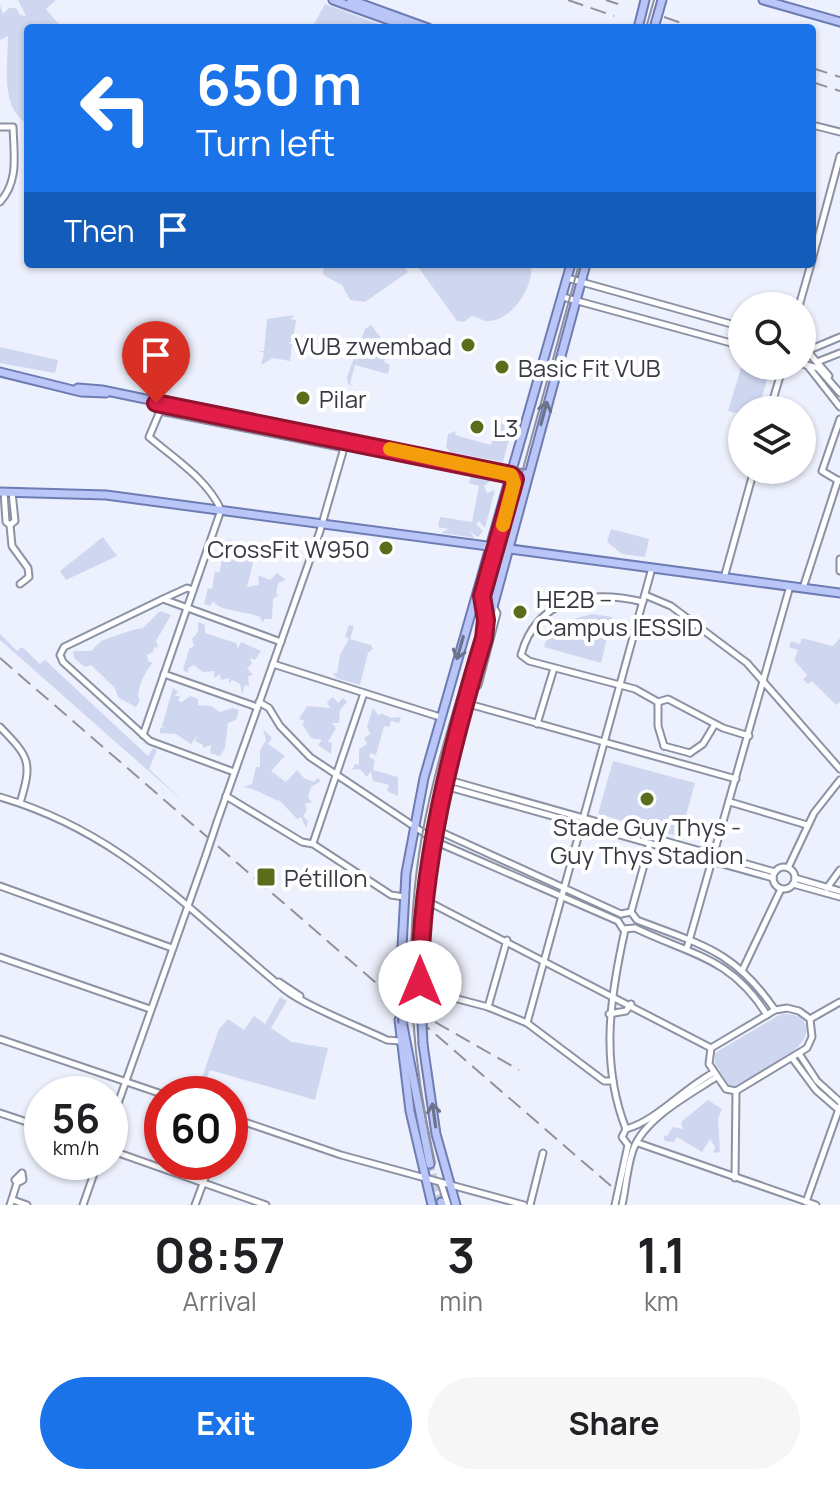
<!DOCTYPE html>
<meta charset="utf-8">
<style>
body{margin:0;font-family:Manrope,sans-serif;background:#f6f6f6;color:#202124;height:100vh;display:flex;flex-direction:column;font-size:30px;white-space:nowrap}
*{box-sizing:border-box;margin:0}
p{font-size:26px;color:#757577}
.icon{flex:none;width:44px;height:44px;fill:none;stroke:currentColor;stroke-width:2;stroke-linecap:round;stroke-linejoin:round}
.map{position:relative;height:1205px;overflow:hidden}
.sheet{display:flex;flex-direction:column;background:#fff;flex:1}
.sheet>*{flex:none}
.banner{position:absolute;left:24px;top:24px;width:792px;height:244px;border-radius:8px;box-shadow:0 2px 6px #0004;background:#1a73e8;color:#fff;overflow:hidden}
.buttons{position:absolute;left:728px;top:292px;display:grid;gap:16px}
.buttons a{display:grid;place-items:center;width:88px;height:88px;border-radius:50%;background:#fff;box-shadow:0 2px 6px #0004;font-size:40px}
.speed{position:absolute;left:24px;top:1076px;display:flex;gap:16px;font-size:40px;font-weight:700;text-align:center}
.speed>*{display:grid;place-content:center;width:104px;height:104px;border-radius:50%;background:#fff;box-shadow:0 2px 6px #0004;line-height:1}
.speed small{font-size:20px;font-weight:400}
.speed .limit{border:12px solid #d22;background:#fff;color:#111}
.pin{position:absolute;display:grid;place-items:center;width:68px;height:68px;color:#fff;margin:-82px -34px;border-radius:50% 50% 50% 0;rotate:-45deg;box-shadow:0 0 8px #0007}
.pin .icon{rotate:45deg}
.me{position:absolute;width:88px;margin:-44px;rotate:0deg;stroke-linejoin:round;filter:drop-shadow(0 0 6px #0008)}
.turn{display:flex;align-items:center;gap:28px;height:168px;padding:0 40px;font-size:36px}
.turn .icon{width:104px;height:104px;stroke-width:2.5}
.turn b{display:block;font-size:56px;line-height:68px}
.then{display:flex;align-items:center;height:76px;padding:0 40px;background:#0003;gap:16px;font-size:30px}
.eta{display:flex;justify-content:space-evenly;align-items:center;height:136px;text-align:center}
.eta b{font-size:48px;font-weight:700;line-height:56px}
.primary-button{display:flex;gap:16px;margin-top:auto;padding:16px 40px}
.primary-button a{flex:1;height:92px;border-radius:48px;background:#1a73e8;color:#fff;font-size:32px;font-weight:700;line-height:92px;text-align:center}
.primary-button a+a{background:#f6f6f6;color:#202124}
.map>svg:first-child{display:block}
.green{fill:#cfd7f0}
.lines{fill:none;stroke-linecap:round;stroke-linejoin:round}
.major-tunnel{stroke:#c9ccd8;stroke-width:7;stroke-dasharray:7 3.5;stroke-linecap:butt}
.minor-casing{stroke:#8c92a4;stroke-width:9}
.major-casing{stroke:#6e7cb4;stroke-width:11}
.minor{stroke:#fff;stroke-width:5}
.major{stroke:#b9c6f7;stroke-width:7}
.tram{stroke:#8f929c;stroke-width:2}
.rail{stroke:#8f929c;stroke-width:2;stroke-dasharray:16 8;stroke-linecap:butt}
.minor-bridge-casing{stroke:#8c92a4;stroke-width:9;stroke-linecap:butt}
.major-bridge-casing{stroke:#6e7cb4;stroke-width:11;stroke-linecap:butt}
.minor-bridge{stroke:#fff;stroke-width:5}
.major-bridge{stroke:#b9c6f7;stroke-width:7}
.oneway{stroke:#6c728a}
.route-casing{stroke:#92132f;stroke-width:20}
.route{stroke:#e11d48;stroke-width:14}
.slow{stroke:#f59e0b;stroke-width:14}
.poi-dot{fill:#5a6d1b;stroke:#fff;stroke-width:3}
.labels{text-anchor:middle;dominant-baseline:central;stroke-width:8;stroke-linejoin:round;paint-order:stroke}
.poi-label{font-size:24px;fill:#383a42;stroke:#fff;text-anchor:start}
</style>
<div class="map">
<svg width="840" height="1205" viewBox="0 0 840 1205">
<rect width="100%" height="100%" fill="#edf1fd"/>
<g class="green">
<path d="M18 0H56L46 9 62 28H28V121L25 122C0 106 8 62 8 36L0 40V5L3 14 9 8H16L20 15 26 16Z"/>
<polygon points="325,4 390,28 312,28"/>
<polygon points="324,264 402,264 408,272 365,302 350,300 342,285 323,275"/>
<path d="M416 264H531C534 286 514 319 489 321 484 322 478 317 472 316L464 322 457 321Z"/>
<polygon points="295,315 290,319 296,320 293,340 289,343 292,344 290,361 273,358 261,365 264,353 259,351 264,351 267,319"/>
<polygon points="371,325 388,347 384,362 390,365 388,374 355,365 350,383 353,386 348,384 347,377 365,329"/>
<polygon points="0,347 58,360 55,373 0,363"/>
<polygon points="741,368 768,376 758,410 742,410 742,415 728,411"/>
<polygon points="508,419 514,420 503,462 450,452 446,447 448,434 456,431 455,435 491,445 498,423 507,425"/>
<polygon points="471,476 492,480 484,486 487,493 495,490 485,528 479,521 476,524 483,531 478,537 469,531 475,538 441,533 448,529 438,527 440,517 472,522 479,486 469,483"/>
<polygon points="611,529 649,539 645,557 622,554 607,542"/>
<polygon points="103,537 117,556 66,580 60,571"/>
<path d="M230 540 239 543 241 555 254 559 247 587 259 585 258 575 270 580 277 573 286 580 278 583 276 594 279 595 273 599 272 619H264L263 623 260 617C242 610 218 611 213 601L210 606 204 604 208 588 212 589 215 571 219 573C223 560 223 552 225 541Z"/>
<path d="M160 611 171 615 156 641 158 648 154 647 153 652 147 655 148 661 153 663C146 668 134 694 140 701L136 707 119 698 114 687 91 665 85 667 74 658 73 651H91L101 641C113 637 129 630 143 628Z"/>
<path d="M593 614 612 617 601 663 544 647C549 627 573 618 593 614Z"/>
<polygon points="198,622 205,625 205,633 236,643 238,648 241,642 261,651 255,660 250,658 252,664 247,668 253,675 248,676 249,686 245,685 242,694 240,684 233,680 229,683 229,678 221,680 220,674 214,678 214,671 203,672 194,665 188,668 188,673 183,670 189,649 194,646 192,639 198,632"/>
<polygon points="349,625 354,626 350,639 371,645 373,649 368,653 360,685 336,678 333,673 337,673 340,655 349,639 345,637"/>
<polygon points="0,634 17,651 22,647 40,664 45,660 148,756 153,748 157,750 149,769 186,804 0,640"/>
<polygon points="802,638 833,646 840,638 840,702 836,705 812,681 808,684 803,680 807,675 794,660 798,650 789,647 791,641 800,644"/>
<polygon points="173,688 178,692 174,696 180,696 178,701 182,702 190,696 198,699 198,705 211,706 220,712 232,708 239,710 236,720 228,723 225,748 220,756 210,753 211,745 203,748 203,745 195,741 197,736 191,744 176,734 160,733 160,728 165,727 162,726"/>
<polygon points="333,697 338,703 343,698 347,702 340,710 339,723 332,723 336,728 328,742 332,743 331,754 318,745 322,740 311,738 302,724 305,721 299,719 307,706 330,708 327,702"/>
<polygon points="373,708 379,716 381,713 391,718 401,717 399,723 391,721 389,727 384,726 376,755 370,753 369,757 375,760 373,770 398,777 398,796 387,791 389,785 373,781 371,771 367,777 360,769 352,770 355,764 359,765 359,749 367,744 364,738 370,734 367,726"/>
<path d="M263 729 272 738 268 744 285 756 271 771 286 782 297 770 304 778 314 782 317 778 321 781 311 787 308 798 312 802 305 804 307 810 303 816 308 821 306 828 301 817 297 819 280 801C264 796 256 788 243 787L252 784 256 767H260V751L266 740Z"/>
<polygon points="613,761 695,783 680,837 598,814"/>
<polygon points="280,997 287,1001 271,1028 292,1042 328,1048 315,1100 210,1070 203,1088 199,1086 219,1029 228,1019 244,1030 254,1016 265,1024"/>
<path d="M781 1014C789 1014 799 1014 804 1022 820 1047 753 1076 736 1086L729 1085 715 1064V1053Z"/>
<polygon points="708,1100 722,1109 718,1119 720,1152 713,1153 715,1147 710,1139 702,1152 677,1137 674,1142 665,1141 663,1135 667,1136 673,1127 683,1129 681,1122"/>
</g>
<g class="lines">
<polyline class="major-tunnel" points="430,1164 441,1202"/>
<g class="minor-casing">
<g id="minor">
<polyline points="812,125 840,132"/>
<path d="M0 127H13C14 155 19 181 0 202"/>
<polyline points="812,260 840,156"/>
<polyline points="567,278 742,327"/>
<polyline points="563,297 742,346"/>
<polyline points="799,306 811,264"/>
<polyline points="802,345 829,376"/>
<polyline points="809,350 840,337"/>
<polyline points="817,362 840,353"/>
<polyline points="802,364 818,368 840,393"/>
<polyline points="807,365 840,407"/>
<polyline points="770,410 783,366"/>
<polyline points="839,481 822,471 840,419"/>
<polyline points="4,492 6,522 10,525 15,521 12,492"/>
<polyline points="10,525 12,546 28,568 29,577 20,584"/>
<polyline points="840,559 840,571"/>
<polyline points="724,578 754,470"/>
<polyline points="803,588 838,480"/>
<polyline points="193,590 187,588 163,599 281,642"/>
<polyline points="645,595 671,606 747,663 840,769"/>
<polyline points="163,599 64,647 60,655 63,662 150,741 234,772"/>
<path d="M643 602C592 590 537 596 521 655L529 661 635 689 658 702"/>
<polyline points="273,664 440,717"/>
<polyline points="164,674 257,707"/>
<polyline points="470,693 478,685 497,613 493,606"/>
<polyline points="259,702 269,708 280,726 310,757 439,843 618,921 623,929 635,928"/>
<polyline points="658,702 668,699 723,728 749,736"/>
<polyline points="658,702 658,726 664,746"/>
<polyline points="465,703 736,779"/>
<polyline points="537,724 554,668"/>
<path d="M0 727C29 757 33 761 20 803"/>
<path d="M143 735 221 510C208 480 174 458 149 437L160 411 344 448 320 531 217 822"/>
<polyline points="664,746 690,753"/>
<polyline points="690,753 703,744 715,724"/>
<polyline points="445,779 775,872"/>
<polyline points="445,786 773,878"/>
<polyline points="226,796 302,842 313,844 391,895 404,897"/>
<path d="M0 797C123 833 189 911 284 989 305 1006 360 1027 387 1040L400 1041"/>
<polyline points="730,802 807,825"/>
<polyline points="432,836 441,832 621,914"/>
<polyline points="313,843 364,693"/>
<circle cx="784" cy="878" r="11"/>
<polyline points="788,868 814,813 840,780"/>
<polyline points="795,878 840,891"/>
<polyline points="793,884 840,897"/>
<polyline points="0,886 172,948"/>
<polyline points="827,888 840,870"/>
<polyline points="423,899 711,1048"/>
<polyline points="631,912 650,843"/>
<path d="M621 914 631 912 637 920C701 945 734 950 775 1010"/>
<path d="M635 928C691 955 731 957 767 1015"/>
<path d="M625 930C610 997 600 1063 626 1129"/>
<polyline points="687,948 790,586"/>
<polyline points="0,957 150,1009"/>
<polyline points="742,971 781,889"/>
<polyline points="279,982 300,996"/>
<polyline points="420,989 488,1007 527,1023 604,1081 613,1081"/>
<polyline points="488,1007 507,940"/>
<polygon points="787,1008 799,1011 810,1019 812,1037 807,1048 736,1091 726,1089 709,1064 711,1048 775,1010"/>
<polyline points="609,1014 626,1011 631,1004"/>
<polyline points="810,1019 840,1002"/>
<polyline points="527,1023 652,568"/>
<polyline points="0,1039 162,1094"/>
<polyline points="800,1055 817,1081 840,1102"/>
<polyline points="793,1059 816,1090 839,1110"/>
<polyline points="0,1113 42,1127"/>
<polyline points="230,1117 341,1155 524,1205"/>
<polyline points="110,1126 206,855"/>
<polyline points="638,1143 816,1205"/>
<path d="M628 1145 622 1137 626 1129C656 1121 683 1089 713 1073"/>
<polyline points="110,1150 266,1205"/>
<polyline points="735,1178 736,1091"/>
<polyline points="441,1183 448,1205"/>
<polyline points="13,1200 27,1205"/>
<polyline points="806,1202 840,1106"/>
<polyline points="10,1205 17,1183 15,1180 22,1173 23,1180 17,1183"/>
<polyline points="83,1205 98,1162"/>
<polyline points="195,1205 211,1162"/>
<polyline points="530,1205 543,1153"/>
<polyline points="615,1205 628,1145"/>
<path d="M622 1205C626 1187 627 1167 633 1150 644 1119 687 1096 715 1078"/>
</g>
</g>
<g class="major-casing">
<g id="major">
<polyline points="333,0 411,28"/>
<polyline points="351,0 428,28"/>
<polyline points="763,0 840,22"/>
<polyline points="638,28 645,0"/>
<polyline points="654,28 662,0"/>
<polyline points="0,372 81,392 106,393"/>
<polyline points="78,388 102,390 493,471 528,474"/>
<polyline points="0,492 106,495 840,593"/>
<polyline points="485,626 482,596 514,483 511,475"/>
<polyline points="400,984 406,873 424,778 571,264"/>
<polyline points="421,1001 420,920 435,821 586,264"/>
<polyline points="399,1020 410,1111 432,1205"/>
<polyline points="403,1026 430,1164"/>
<polyline points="423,1044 436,1134 456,1205"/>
<polyline points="441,1202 442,1205"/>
</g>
</g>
<use href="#minor" class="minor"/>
<use href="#major" class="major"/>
<g class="tram">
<polyline points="646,28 654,0"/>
<path d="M435 1163C409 1050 402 934 425 820 441 740 469 664 491 586 521 479 549 371 579 264"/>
</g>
<g class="rail">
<polyline points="568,0 614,16"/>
<polyline points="606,0 618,4"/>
<polyline points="664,17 696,28"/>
<polyline points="812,68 840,77"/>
<polyline points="812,82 840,91"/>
<polyline points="0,658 611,1186"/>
<polyline points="435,1022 519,1070"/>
</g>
<g class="minor-bridge-casing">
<polyline id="minor-bridge" points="206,855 217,822"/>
</g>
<g class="major-bridge-casing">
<g id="major-bridge">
<polyline points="400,984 403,1023"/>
<polyline points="421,1001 423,1044"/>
</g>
</g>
<use href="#minor-bridge" class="minor-bridge"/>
<use href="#major-bridge" class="major-bridge"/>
</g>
<defs><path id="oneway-shaft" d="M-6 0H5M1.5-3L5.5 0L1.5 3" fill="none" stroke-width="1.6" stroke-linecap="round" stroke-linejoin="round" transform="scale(2)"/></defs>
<g class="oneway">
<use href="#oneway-shaft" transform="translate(544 413) rotate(-75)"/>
<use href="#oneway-shaft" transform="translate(460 648) rotate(106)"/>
<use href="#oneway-shaft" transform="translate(434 1115) rotate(-98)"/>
</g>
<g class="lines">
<g class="route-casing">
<path id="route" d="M156 403 511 475 515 479 482 596 486 620 484 638C450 751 421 864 420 982"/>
</g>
<use href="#route" class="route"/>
<polyline class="slow" points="390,449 511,475 514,483 503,525"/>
</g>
<g class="poi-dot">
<circle cx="468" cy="345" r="8"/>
<circle cx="502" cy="367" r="8"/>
<circle cx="303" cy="398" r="8"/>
<circle cx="477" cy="427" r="8"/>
<circle cx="386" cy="548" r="8"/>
<circle cx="520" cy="612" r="8"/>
<circle cx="647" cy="799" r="8"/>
<rect x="256" y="867" width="20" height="20" rx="4"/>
</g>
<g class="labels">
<g class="poi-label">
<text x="452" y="345" text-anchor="end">VUB zwembad</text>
<text x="518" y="367">Basic Fit VUB</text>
<text x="319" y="398">Pilar</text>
<text x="493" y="427">L3</text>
<text x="370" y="548" text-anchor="end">CrossFit W950</text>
<text x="536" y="598">HE2B –<tspan x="536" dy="28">Campus IESSID</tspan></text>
<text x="647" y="826" text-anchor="middle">Stade Guy Thys -<tspan x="647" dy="28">Guy Thys Stadion</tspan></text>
<text x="284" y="877">Pétillon</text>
</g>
</g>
</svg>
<div class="buttons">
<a><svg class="icon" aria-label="search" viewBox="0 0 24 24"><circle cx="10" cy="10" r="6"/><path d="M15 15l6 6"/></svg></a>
<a><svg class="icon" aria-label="layers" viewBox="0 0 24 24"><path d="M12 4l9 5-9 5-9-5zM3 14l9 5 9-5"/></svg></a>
</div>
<div class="speed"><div>56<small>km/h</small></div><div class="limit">60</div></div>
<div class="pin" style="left:156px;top:403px;background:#d93025"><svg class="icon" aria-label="arrive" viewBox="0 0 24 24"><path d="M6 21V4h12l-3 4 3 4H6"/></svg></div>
<svg class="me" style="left:420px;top:982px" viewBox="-20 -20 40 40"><circle r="19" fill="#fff"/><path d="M0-13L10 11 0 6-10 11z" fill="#e11d48"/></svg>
<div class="banner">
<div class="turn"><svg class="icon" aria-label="left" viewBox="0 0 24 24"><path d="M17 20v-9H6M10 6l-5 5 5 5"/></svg><div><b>650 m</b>Turn left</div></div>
<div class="then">Then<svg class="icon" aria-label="arrive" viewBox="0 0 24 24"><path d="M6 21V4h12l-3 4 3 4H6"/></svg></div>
</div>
</div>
<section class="sheet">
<div class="eta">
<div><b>08:57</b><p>Arrival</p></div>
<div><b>3</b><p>min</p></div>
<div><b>1.1</b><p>km</p></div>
</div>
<div class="primary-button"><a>Exit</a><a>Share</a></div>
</section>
